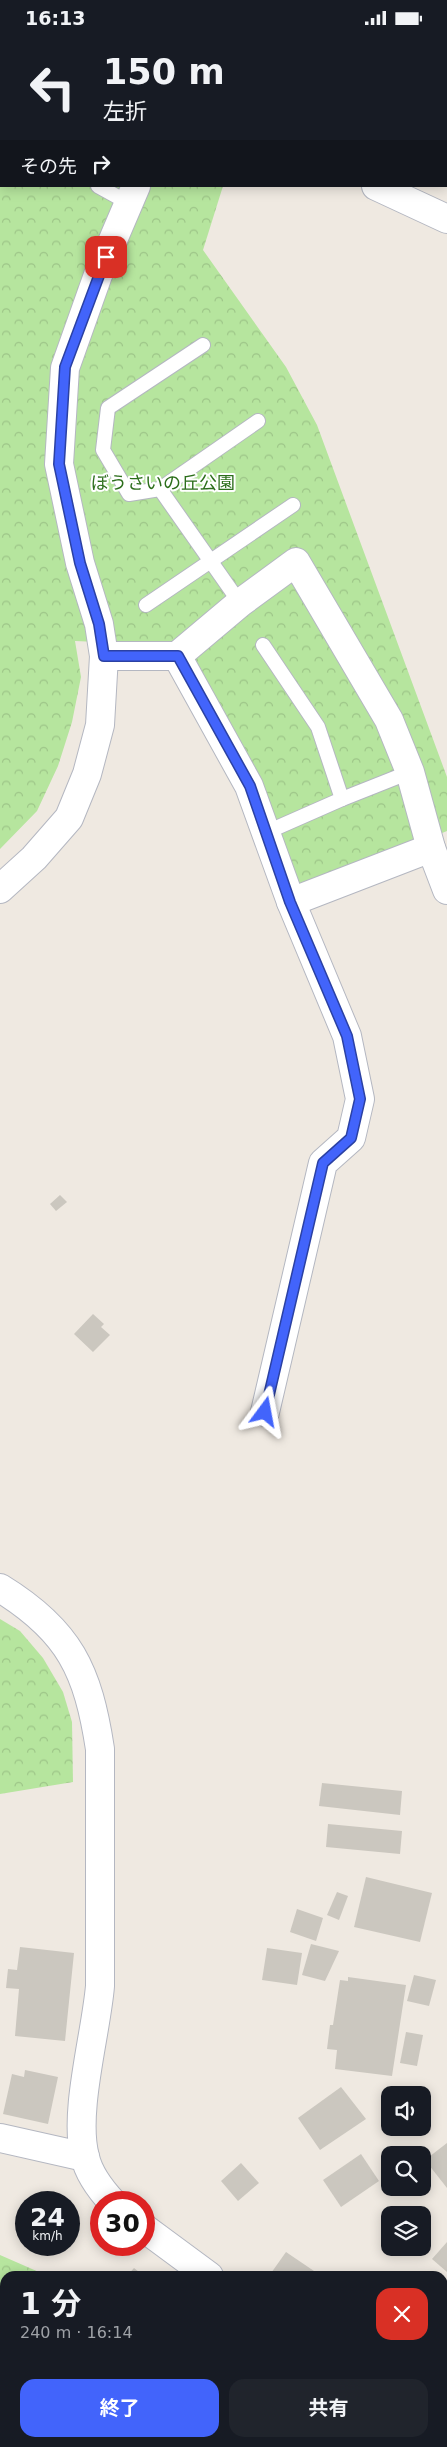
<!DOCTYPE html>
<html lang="ja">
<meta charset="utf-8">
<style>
body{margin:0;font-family:"DejaVu Sans","Noto Sans JP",sans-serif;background:#20242c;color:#f1f3f6;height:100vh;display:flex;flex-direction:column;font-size:19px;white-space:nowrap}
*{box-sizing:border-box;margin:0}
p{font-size:16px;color:#9ea1a6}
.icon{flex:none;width:28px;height:28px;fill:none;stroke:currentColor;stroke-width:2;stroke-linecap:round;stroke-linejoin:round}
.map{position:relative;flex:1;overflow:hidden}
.sheet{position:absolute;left:0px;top:2236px;width:448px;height:176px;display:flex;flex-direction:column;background:#171b24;border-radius:15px 15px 0 0;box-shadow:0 2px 12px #0003}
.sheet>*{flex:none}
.guide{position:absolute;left:0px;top:0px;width:448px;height:152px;box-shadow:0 2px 12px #0003;background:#171b24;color:#f1f3f6;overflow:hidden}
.tools{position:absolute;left:381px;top:2051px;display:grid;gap:10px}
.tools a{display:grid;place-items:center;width:50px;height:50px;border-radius:10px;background:#171b24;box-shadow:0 2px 12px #0003;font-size:25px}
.speed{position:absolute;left:15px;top:2156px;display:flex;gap:10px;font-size:25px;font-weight:700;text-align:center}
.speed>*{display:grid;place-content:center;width:65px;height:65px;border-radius:50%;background:#171b24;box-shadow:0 2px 12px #0003;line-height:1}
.speed small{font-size:12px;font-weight:400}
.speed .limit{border:8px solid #d22;background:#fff;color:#111}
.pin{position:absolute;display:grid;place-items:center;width:42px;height:42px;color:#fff;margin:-21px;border-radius:10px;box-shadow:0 2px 8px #0006}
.me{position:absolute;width:55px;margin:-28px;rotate:13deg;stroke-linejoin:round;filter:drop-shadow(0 0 4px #0008)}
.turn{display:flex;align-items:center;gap:18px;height:105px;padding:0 20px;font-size:22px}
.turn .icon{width:65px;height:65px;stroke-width:2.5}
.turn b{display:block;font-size:35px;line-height:42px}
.then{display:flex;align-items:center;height:48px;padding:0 20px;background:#0003;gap:10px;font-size:19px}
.round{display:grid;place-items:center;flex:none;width:52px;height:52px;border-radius:15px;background:#20242c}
.summary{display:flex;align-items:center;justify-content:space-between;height:85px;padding:0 20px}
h1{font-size:30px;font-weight:700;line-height:38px}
.primary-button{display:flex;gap:10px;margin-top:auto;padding:10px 20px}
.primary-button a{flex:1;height:58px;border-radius:15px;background:#4264fb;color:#fff;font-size:20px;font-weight:700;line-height:58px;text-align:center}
.primary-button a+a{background:#20242c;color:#f1f3f6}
.status{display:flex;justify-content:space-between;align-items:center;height:35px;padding:0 25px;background:#171b24;direction:ltr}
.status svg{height:14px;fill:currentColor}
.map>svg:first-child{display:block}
.forest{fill:url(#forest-crowns)}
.building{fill:#cbc7bf}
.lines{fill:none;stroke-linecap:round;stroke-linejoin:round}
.lane-casing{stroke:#b4b7c1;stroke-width:16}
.street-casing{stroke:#b4b7c1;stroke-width:30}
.secondary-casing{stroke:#b4b7c1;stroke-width:30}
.lane{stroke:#fff;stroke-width:14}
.street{stroke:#fff;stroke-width:28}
.secondary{stroke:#fff;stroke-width:28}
.route-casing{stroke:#2b41a3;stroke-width:12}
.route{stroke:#4264fb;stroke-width:9}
.labels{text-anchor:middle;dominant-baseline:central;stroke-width:4;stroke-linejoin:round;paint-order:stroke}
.park-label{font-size:18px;fill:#2c6e1b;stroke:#fff}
</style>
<div class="status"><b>16:13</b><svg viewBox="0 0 49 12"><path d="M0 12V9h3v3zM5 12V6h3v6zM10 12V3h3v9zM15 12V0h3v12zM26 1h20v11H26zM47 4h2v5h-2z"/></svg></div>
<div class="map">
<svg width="447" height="2412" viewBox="0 0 447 2412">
<defs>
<pattern id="forest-crowns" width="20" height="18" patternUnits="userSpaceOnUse" patternTransform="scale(1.25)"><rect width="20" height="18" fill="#b6e59e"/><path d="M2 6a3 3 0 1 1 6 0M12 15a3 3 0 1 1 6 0" fill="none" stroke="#9dc588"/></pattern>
</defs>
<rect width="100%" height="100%" fill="#efe9e1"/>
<g class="forest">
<polygon points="0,23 1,151 223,151 203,215 286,332 317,390 447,742 447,796 299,856 166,610 75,606 81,642 72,687 58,731 37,776 0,814"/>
<polygon points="0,1584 20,1596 43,1623 63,1657 72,1687 73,1747 0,1759"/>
<polygon points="0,2220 48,2241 5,2241 5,2408 151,2408 149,2412 0,2412"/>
</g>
<g class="building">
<polygon points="60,1160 67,1167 56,1176 50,1169"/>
<polygon points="93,1279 104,1289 101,1292 110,1300 93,1317 74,1299"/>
<polygon points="322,1748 402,1756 400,1780 319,1771"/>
<polygon points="328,1789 402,1796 400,1819 326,1812"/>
<polygon points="366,1842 432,1858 420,1907 354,1892"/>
<polygon points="337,1857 348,1861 339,1885 327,1880"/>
<polygon points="297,1874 323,1883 316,1906 290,1897"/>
<polygon points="311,1909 339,1916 325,1946 302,1940"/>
<polygon points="20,1912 74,1918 65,2006 15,2001 19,1954 6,1953 8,1934 17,1935"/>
<polygon points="267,1913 302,1918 297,1950 262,1945"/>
<polygon points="414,1940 436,1945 429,1971 407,1966"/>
<polygon points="348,1942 406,1950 392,2041 335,2034 337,2015 327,2014 330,1990 333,1990 340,1945 348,1946"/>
<polygon points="406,1997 423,2000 417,2031 400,2028"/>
<polygon points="25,2035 58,2042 48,2089 3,2079 12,2039 24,2042"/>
<polygon points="341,2052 366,2084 320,2115 298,2083"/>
<polygon points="447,2108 447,2153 425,2125"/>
<polygon points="361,2119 379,2146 341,2172 323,2145"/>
<polygon points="241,2128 259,2148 238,2166 221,2146"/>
<polygon points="447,2207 447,2237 432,2224"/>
<polygon points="286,2217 314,2236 311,2241 269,2241"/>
<polygon points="134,2233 144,2241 127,2241"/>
<polygon points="355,2408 389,2408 396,2412 352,2412"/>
</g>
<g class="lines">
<g class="lane-casing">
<g id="lane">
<polyline points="0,97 1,98"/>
<polyline points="98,151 127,167"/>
<polyline points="203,310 108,373 103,415 129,459 160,454 240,568"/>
<polyline points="160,454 258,386"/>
<polyline points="146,570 293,470"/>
<polyline points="263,610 318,692 342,764 267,797"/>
<polyline points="342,764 410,737"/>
</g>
</g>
<g class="street-casing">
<g id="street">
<polyline points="203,0 205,1"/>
<polyline points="446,114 447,115"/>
<polyline points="104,621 177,621 249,751 291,867 347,1001 360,1064 351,1103 323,1128 265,1377"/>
<polyline points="177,621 240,568 296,527 389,685 410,737 431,813 447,855"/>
<polyline points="0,854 34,823 69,783 87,739 100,690 104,621 99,589 80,528 59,429 65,333 98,240 136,151"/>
<polyline points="291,867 431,813"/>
<path d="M0 1553C70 1596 88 1636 100 1714V1951C96 1999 73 2078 85 2122 89 2140 101 2155 113 2168"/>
<polyline points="0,2103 85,2122"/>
<polyline points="144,2193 209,2241"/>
<polyline points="0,2372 5,2374"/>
<polyline points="442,2404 447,2408"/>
<polyline points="76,2408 84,2412"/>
</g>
</g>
<g class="secondary-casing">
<g id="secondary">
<polyline points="49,0 52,1"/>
<polyline points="376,151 447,184"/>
</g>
</g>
<use href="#lane" class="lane"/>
<use href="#street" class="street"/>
<use href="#secondary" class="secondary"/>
</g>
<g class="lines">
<g class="route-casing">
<polyline id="route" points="106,222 65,332 59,429 80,528 99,589 104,621 178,621 250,751 290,867 347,1001 360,1064 351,1103 323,1128 265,1377"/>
</g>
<use href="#route" class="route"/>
</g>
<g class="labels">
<g class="park-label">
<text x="163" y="447">ぼうさいの丘公園</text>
</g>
</g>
</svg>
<div class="tools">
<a><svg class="icon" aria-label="sound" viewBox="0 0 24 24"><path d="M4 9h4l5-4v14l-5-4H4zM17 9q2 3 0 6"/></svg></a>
<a><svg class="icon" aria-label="search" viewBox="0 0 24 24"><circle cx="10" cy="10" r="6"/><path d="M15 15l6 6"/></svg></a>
<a><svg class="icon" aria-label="layers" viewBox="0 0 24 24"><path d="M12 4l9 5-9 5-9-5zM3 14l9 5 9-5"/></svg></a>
</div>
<div class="speed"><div>24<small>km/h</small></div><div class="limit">30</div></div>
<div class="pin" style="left:106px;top:222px;background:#d93025"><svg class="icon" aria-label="arrive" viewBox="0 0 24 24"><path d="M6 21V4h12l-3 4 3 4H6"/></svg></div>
<svg class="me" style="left:265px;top:1377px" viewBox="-20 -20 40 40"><path d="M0-17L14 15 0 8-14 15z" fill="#4264fb" stroke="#fff" stroke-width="4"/></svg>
<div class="guide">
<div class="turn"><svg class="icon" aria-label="left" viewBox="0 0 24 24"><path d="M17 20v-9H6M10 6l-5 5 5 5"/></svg><div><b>150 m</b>左折</div></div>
<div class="then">その先<svg class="icon" aria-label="right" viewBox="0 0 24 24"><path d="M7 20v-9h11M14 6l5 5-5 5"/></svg></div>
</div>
<section class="sheet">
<div class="summary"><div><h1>1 分</h1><p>240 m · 16:14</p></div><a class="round" style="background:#d93025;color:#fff"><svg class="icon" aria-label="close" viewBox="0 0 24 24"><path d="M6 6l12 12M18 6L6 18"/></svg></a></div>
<div class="primary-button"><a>終了</a><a>共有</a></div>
</section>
</div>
